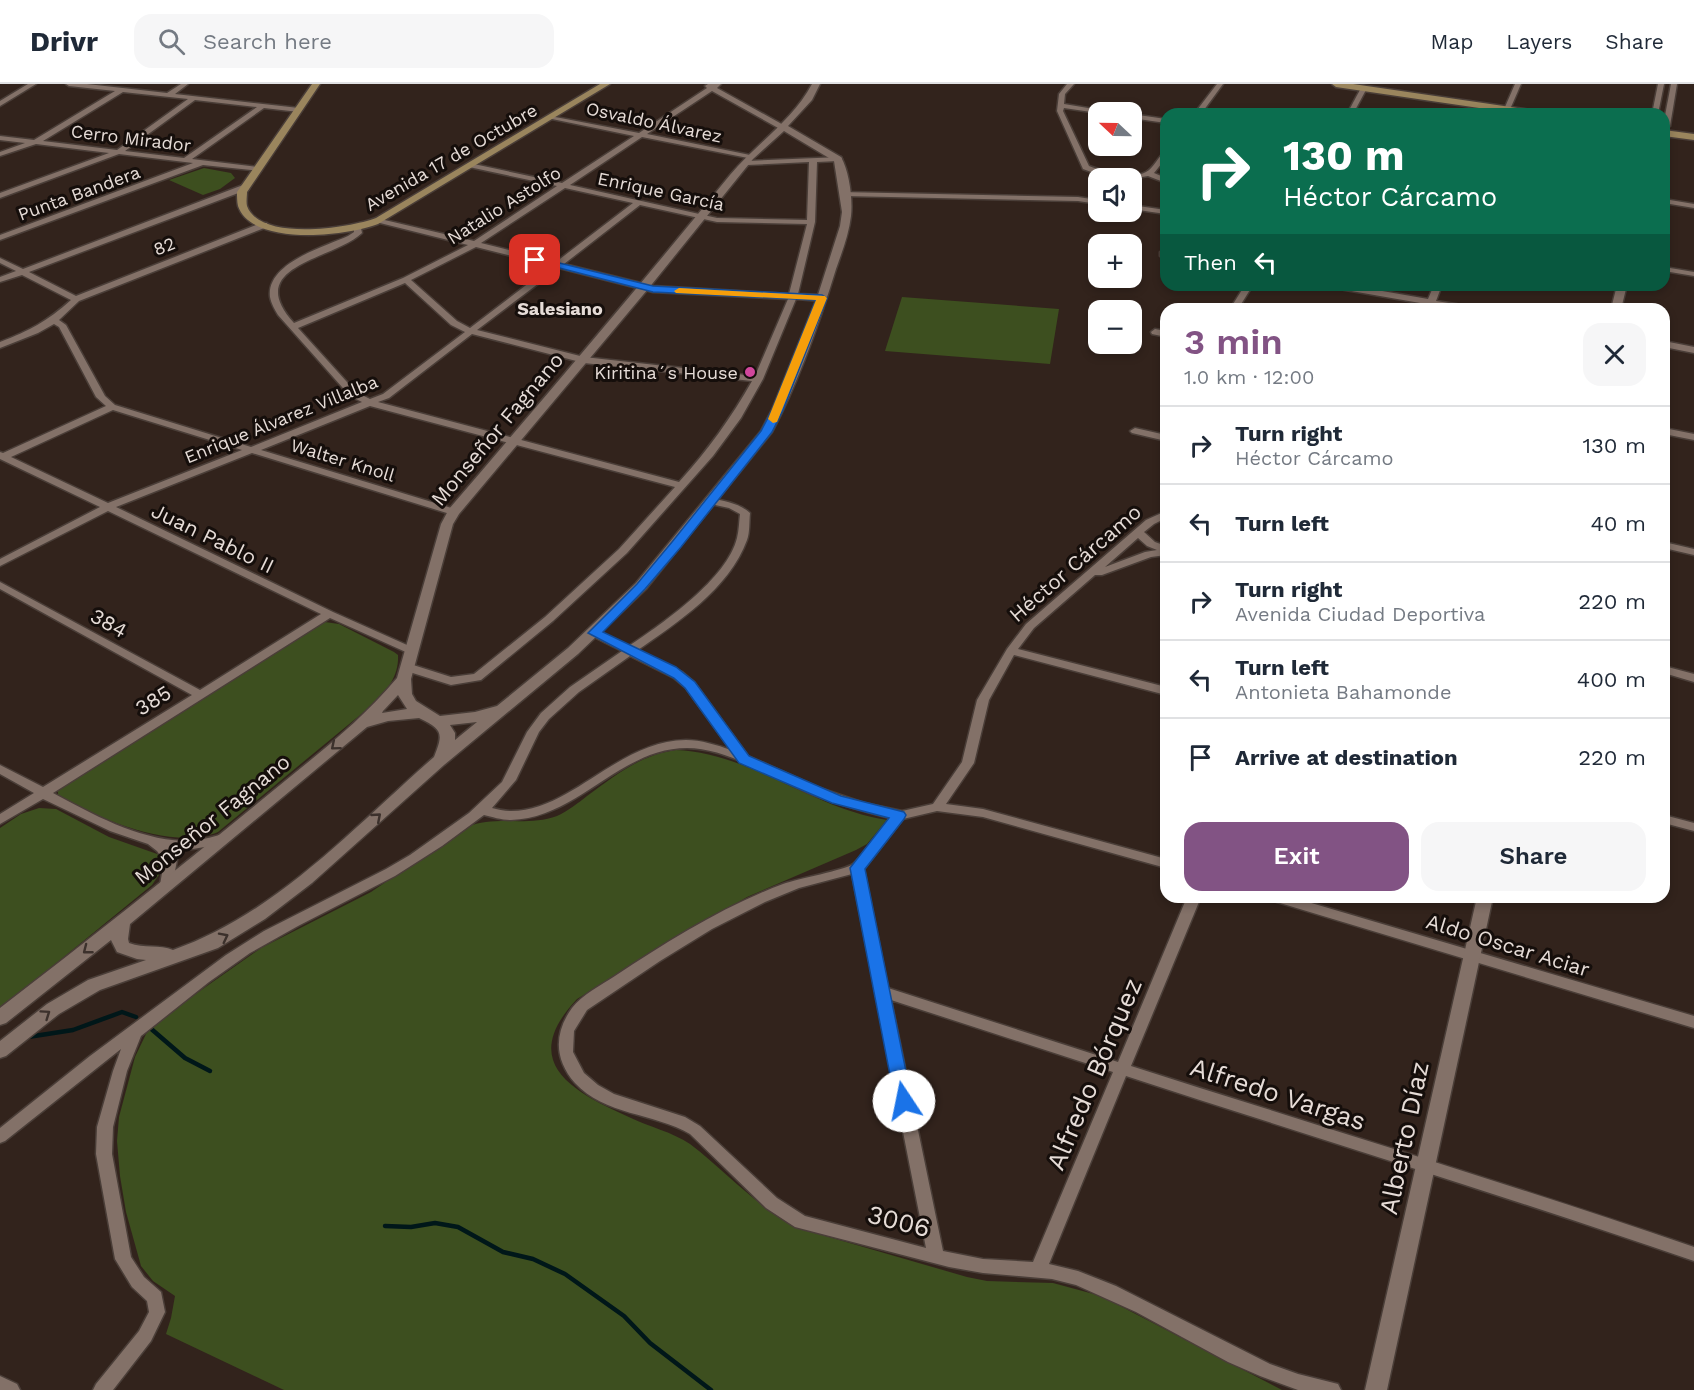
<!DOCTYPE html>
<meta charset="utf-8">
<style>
body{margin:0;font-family:"Work Sans",sans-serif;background:#f6f6f7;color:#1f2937;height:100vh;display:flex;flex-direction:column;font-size:22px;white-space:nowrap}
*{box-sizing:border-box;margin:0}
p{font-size:20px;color:#747a83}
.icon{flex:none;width:33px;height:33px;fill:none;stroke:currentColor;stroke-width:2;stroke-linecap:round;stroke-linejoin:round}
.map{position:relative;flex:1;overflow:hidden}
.drawer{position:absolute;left:1160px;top:219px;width:510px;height:600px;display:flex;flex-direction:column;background:#fff;border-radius:18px;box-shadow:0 3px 9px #0003}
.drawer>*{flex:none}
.guide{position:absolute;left:1160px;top:24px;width:510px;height:183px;border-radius:18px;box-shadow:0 3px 9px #0003;background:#0b6e4f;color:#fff;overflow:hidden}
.needle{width:39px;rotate:292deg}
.controls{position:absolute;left:1088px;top:18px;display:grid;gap:12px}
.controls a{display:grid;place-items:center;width:54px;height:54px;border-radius:12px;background:#fff;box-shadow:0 3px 9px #0003;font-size:30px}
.pin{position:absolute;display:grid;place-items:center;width:51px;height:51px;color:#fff;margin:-26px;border-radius:12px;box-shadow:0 3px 9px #0006}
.me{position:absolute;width:66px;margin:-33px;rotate:349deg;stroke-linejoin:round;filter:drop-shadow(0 0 4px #0008)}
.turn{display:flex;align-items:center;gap:21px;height:126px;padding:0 24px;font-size:27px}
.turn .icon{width:78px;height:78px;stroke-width:2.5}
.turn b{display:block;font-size:42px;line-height:51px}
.then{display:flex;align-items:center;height:57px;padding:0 24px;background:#0003;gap:12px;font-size:22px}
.round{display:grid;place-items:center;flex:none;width:63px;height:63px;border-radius:18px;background:#f6f6f7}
.overview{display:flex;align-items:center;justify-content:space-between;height:102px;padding:0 24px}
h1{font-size:36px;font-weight:600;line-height:45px;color:#825384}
.primary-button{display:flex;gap:12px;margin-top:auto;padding:12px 24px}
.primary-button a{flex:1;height:69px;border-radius:18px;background:#825384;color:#fff;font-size:24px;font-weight:600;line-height:69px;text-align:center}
.primary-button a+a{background:#f6f6f7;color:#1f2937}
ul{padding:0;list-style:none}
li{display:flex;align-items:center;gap:18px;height:78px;padding:0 24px;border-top:2px solid #e0e1e3}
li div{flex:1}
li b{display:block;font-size:22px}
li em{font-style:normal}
header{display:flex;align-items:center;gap:36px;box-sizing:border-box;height:84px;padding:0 30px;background:#fff;border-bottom:2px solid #e0e1e3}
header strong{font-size:28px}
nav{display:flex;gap:33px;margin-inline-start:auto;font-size:21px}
.search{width:420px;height:54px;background:#f6f6f7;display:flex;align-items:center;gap:15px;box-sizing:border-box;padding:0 21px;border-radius:18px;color:#747a83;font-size:22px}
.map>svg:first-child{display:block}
.green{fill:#3d4f1f}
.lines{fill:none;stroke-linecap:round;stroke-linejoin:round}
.stream{stroke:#001719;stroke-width:4.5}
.minor-casing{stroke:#4a3e38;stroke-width:3}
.tertiary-casing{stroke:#4a3e38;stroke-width:3}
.secondary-casing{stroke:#4a3e38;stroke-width:3}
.minor{fill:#837168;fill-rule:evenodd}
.tertiary{fill:#837168;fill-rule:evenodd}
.secondary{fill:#9a855d;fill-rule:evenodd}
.oneway{stroke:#3c312c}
.route{fill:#1a73e8;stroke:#114b97;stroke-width:1.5}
.slow{fill:#f59e0b}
.hotel-dot{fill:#d1479c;stroke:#150e0b;stroke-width:2}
.labels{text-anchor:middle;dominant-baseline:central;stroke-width:6;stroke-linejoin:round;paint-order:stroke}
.far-street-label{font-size:18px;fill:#e6dcd7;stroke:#150e0b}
.far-neighbourhood-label{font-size:18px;font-weight:bold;fill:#e6dcd7;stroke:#150e0b}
.far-poi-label{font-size:18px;fill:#e6dcd7;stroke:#150e0b;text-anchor:end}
.street-label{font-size:21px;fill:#e6dcd7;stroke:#150e0b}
.near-street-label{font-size:26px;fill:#e6dcd7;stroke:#150e0b}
</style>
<header>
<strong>Drivr</strong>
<div class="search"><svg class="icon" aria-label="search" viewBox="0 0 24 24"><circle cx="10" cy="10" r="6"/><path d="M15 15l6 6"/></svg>Search here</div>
<nav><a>Map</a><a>Layers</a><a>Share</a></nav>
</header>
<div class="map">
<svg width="1694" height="1306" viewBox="0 0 1694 1306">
<rect width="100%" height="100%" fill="#32231c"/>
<g class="green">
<polygon points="204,84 231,89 235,94 220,105 203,111 169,96"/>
<polygon points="902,213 1059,225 1050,280 885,267"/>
<path d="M325 538 339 540 394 568 398 571C399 591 388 605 376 618L218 748C174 767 97 735 58 711V705Z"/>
<path d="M676 666C751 669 813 725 887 736L867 760 856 766 747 813 577 915C517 979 573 1008 631 1034 650 1043 672 1048 690 1060 727 1088 756 1123 798 1144L967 1193 987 1197 1053 1199 1101 1212 1282 1306H284L166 1250 171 1234 175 1212 153 1197 141 1182 126 1128 120 1092 117 1057 119 1033 135 973 146 950 160 935 261 864 371 808 467 743C495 731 527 743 557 732 568 727 578 719 587 712 616 691 640 671 676 666Z"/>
<polygon points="39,724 56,725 109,753 160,771 165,775 163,785 152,801 0,925 0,744 21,730"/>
</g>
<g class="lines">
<g class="stream">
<polyline points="149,943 185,974 210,987"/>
<polyline points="28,953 73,946 122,928 136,933"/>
<polyline points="385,1142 411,1143 435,1139 458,1143 503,1168 533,1175 565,1190 624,1232 650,1259 711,1306"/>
</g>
<g class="minor-casing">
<g id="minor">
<polygon points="28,0 36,0 0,22 0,17"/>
<path d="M66 0H87L167 9 181 0H188L175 10 299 24 302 26 299 28 264 24 192 75 258 83H261V87L203 81 0 156V151L193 79 119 70 0 114V109L109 69 36 60 0 72V68L25 59 0 56V52L34 56 115 7 69 2ZM123 8 188 15 117 66 43 57ZM195 16 257 23 184 74 125 67Z"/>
<path d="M708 0H721L717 4 787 43 780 45 712 7 647 50 750 71H753V75L642 53 570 101 717 134 807 136 809 78 747 81 743 79 747 77 841 73 842 75 838 77 817 78 815 138 798 210 822 211 826 214 822 217 796 215 763 295 741 334 713 372 627 469 553 537 481 596 451 601 403 586 401 583 407 579 451 593 474 590 545 533 619 465 675 403 370 322 261 366 458 426V430H450L252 369 116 423 333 528 416 565 418 567 416 569H408L330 534 53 709C92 730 137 755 183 757 197 758 211 753 224 750L229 751 230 754 229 757C208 763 191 767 170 765L177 776 172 804H162L160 801 164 777 157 767 148 760 110 747 43 715 0 740V730L34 709 0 690V681L43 703 192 611 0 505V498L200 606 321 530 108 427 0 482V475L100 423 0 375V368L3 369 106 322 96 313 59 243 54 240 38 249 0 264V258C31 246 46 238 71 216L22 191 0 198V193L16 187 0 179V174L23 185 243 101H249V105L29 188 76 212 261 139H267V143L79 217 59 236 66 241 105 312 115 321 251 363 362 318 350 312 278 231C275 226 271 219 270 213 266 179 324 163 348 152L354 148V142L361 144 362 149C334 176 241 181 294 239L403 194 468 161 376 138V134L474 157 557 102 469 83V79L562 99 634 52 552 35 549 33 550 32 639 49 707 4 705 2ZM565 104 633 119 556 178 481 159ZM640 121 717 138 807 140 789 210 653 202 564 180ZM476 163 551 182 470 244 457 237 411 196ZM559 184 653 208 788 215 755 292 584 273 477 246ZM405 199 451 241 465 248 383 310 370 315 356 308 298 244ZM472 250 584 279 752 297C731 334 708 366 679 398L378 318 389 314ZM113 326 242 366 108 419 11 373Z"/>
<path d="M1067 0H1074L1065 10 1064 20 1112 28 1098 29 1064 24 1063 27 1089 82C1102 87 1132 96 1146 88 1154 84 1158 72 1166 67V74L1154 89 1166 94V99L1148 92 1131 95 1102 92 1083 85 1057 27 1059 10Z"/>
<polygon points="1217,0 1223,0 1201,30 1194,30"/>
<polygon points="1515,0 1521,0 1508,30 1502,30"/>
<polygon points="1658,0 1664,0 1658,30 1652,30"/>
<polygon points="1671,0 1677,0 1670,42 1664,45 1664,37"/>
<polygon points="1364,2 1367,4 1353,30 1347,30 1361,4"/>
<polygon points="1131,30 1166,35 1166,39 1131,34"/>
<polygon points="841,108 1078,113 1098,116 1098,120 1078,117 844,112 840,110"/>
<polygon points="1664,115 1694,120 1694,124 1664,119"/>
<polygon points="1131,121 1166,126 1166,130 1131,125"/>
<polygon points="1160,168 1166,168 1166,173 1160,172"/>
<polygon points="1664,183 1694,188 1694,192 1664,187"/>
<polygon points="1245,201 1253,201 1238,225 1230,225"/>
<polygon points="1330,201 1348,201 1428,215 1434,201 1442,201 1436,217 1468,222 1472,225 1454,225 1434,222 1433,225 1425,225 1426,220 1334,204"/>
<polygon points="1155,245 1166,247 1166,253 1152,250 1151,248"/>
<polygon points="1664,257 1694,263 1694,269 1664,263"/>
<polygon points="1135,344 1166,351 1166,357 1132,349 1130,347"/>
<polygon points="1664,344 1694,350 1694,356 1664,350"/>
<path d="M710 414C724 417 739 419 750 429 749 438 750 448 747 456 729 505 678 538 638 566L682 588 694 598 748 672 820 704 864 719 902 727 933 720 962 678 977 616 1007 565 1026 540 1146 436 1166 427V434L1154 440 1144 448 1155 458 1166 462V471L1151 473 1102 491H1095L1034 544 1018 565 1166 603V611L1014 571 989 616 974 679 946 720 983 725 1166 775V784L983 733 937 727 903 735 864 785 888 904 1118 978 1187 813H1201L1131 982C1319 1042 1507 1099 1694 1163V1177C1506 1112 1316 1054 1126 992L1049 1180 1078 1187 1116 1202 1270 1280 1298 1290 1338 1300 1341 1306H1298L1260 1292 1228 1278 1136 1228 1076 1201 1052 1195 983 1189 949 1183 795 1143 766 1124 690 1050C654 1029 604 1031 575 999 554 975 554 949 572 924 582 911 601 901 615 892 668 857 724 822 783 800 797 795 845 786 853 780 862 773 881 744 890 734 863 727 837 720 811 710 774 694 727 664 687 664 620 664 578 734 511 736 502 736 492 733 484 731L442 762 395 792 298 842 250 869 209 898 141 952 127 987 113 1043 112 1070 131 1173 144 1193 161 1208 165 1228 151 1257 113 1306H93L96 1300 139 1247 149 1228 147 1217 132 1203 115 1175 96 1070 97 1043 113 987 121 965 5 1057 0 1059V1044L90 972 226 871 264 847 386 785 410 771 469 729 502 698 527 648 541 629 570 603 622 567 590 551 588 549 590 547H598L629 562C663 539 727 495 737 454 739 446 739 438 740 430L729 424 706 419 705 417ZM1138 454 1147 462 1157 466 1145 468 1105 483ZM630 572 674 594 686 604 731 666C717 661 701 656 686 656 617 657 571 728 510 727 504 727 497 725 492 724L516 696 539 648 549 635 579 608ZM852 790 926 1164 805 1132 777 1114 700 1042 685 1033 614 1010 598 1001 584 989 573 968 574 947 587 926 660 877 712 845 765 818 799 804ZM891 916 1113 988 1033 1178 983 1175 943 1167Z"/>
<polygon points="1664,458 1694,465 1694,471 1664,464"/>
<polygon points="1664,582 1694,590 1694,598 1664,589"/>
<polygon points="1664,731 1694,739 1694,747 1664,739"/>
<polygon points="1268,813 1291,813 1694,932 1694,944 1270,816"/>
<polygon points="0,1292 17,1300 20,1306 0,1306"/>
</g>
</g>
<g class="tertiary-casing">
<g id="tertiary">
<path d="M812 0H820L812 16 788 42 841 73C849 87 853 115 851 132 849 150 842 168 836 185 819 240 799 297 772 348L646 505 578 570 444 681 312 799 265 835 218 864 100 906 59 930 6 972 0 974V957L47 920 88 896 146 876 137 875 117 868 111 856 6 939 0 941V924C87 857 173 789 258 719 306 679 357 642 397 594L441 440 449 425C544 314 638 204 730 91 756 60 793 36 812 0ZM784 47 834 77 842 128 840 142 817 214 772 326 761 347 636 499 568 564 497 622 475 628 440 632 416 617 412 610 411 595 453 440 459 430 648 205 753 75ZM398 611 407 625 382 629 383 627ZM419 634C442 645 444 649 434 673 354 743 276 830 173 866 160 860 144 865 129 859L128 855 130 840 367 643 388 637ZM477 638 455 656V649L450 641Z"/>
<polygon points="1617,201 1627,201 1621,225 1611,225"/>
<polygon points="1477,813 1493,813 1387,1306 1365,1306"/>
</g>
</g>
<g class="secondary-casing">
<g id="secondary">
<path d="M312 0H320L247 108C247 112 246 118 247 122 260 158 350 144 376 134L600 0H610L378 140C348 152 252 163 238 122 237 118 237 112 237 108Z"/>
<polygon points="1332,0 1353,0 1538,27 1542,30 1520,30 1336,3"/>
<polygon points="1664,46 1694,50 1694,56 1664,52"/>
</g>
</g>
<use href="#minor" class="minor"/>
<use href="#tertiary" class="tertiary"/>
<use href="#secondary" class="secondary"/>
</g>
<defs><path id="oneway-chevron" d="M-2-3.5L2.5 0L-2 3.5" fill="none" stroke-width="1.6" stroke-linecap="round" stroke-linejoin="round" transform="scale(1.5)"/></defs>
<g class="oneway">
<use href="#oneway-chevron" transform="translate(335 662) rotate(140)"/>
<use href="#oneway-chevron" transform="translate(377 733) rotate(-41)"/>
<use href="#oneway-chevron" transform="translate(224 853) rotate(-27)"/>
<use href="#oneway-chevron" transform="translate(87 866) rotate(142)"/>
<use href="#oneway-chevron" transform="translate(46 930) rotate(-35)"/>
</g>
<polygon class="route" points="535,173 653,202 822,211 827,214 783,326 772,348 681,463 645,505 603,548 676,583 695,598 749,672 841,712 904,728 906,731 904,735 865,785 912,1017 910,1022 904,1024 898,1022 895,1017 850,784 889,734 832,719 739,679 685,604 674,594 588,549 637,500 672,458 761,347 772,326 816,216 653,208 532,177 530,176"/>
<polygon class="slow" points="679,204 825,212 827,214 777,338 773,339 768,335 816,216 676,209 674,207"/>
<circle class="hotel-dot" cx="750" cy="288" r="6"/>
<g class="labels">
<g class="far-street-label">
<text transform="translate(654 38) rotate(12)">Osvaldo Álvarez</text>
<text transform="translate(131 54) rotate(7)">Cerro Mirador</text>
<text transform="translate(451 73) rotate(-30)">Avenida 17 de Octubre</text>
<text transform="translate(661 107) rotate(12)">Enrique García</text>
<text transform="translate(79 109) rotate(-20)">Punta Bandera</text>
<text transform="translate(504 121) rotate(-32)">Natalio Astolfo</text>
<text transform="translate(164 162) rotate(-22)">82</text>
<text transform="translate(281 335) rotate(-22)">Enrique Álvarez Villalba</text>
<text transform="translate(343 376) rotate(17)">Walter Knoll</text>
</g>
<g class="far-neighbourhood-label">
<text x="560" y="224">Salesiano</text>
</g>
<g class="far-poi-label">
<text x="738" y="288">Kiritina´s House</text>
</g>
<g class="street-label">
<text transform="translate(497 345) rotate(-50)">Monseñor Fagnano</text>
<text transform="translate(213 454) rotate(26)">Juan Pablo II</text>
<text transform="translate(1075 479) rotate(-41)">Héctor Cárcamo</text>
<text transform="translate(109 539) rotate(29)">384</text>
<text transform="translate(153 616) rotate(-32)">385</text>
<text transform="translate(212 735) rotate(-39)">Monseñor Fagnano</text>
<text transform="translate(1508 861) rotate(17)">Aldo Oscar Aciar</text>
</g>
<g class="near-street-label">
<text transform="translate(1094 990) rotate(-67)">Alfredo Bórquez</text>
<text transform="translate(1278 1010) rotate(18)">Alfredo Vargas</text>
<text transform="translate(1404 1054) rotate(-78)">Alberto Díaz</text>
<text transform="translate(899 1137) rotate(14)">3006</text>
</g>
</g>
</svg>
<div class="controls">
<a><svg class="needle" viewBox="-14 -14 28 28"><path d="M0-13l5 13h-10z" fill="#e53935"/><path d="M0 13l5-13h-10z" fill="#747a83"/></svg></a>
<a><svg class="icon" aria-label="sound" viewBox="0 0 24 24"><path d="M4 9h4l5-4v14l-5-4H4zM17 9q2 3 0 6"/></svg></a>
<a>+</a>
<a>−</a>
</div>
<div class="pin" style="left:535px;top:176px;background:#d93025"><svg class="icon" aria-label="arrive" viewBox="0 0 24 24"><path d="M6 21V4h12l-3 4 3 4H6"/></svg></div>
<svg class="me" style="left:904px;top:1017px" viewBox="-20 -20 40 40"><circle r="19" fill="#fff"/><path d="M0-13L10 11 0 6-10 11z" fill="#1a73e8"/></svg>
<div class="guide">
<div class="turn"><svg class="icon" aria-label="right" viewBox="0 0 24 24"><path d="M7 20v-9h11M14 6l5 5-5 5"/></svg><div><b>130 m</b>Héctor Cárcamo</div></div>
<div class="then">Then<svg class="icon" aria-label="left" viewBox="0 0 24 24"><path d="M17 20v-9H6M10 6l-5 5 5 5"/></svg></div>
</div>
<section class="drawer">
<div class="overview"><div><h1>3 min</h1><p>1.0 km · 12:00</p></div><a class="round"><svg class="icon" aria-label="close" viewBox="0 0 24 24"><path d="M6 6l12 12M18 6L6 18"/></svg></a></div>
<ul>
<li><svg class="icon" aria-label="right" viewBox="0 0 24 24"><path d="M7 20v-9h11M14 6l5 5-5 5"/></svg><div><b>Turn right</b><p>Héctor Cárcamo</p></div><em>130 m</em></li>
<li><svg class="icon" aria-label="left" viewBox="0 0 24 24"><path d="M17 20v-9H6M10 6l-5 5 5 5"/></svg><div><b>Turn left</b></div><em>40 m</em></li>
<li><svg class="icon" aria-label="right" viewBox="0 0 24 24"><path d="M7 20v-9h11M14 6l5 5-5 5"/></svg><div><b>Turn right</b><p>Avenida Ciudad Deportiva</p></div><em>220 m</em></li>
<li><svg class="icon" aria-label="left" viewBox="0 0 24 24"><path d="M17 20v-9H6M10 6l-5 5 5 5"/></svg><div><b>Turn left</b><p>Antonieta Bahamonde</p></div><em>400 m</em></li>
<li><svg class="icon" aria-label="arrive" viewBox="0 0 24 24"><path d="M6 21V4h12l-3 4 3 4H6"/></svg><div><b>Arrive at destination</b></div><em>220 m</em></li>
</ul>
<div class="primary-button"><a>Exit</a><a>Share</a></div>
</section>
</div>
